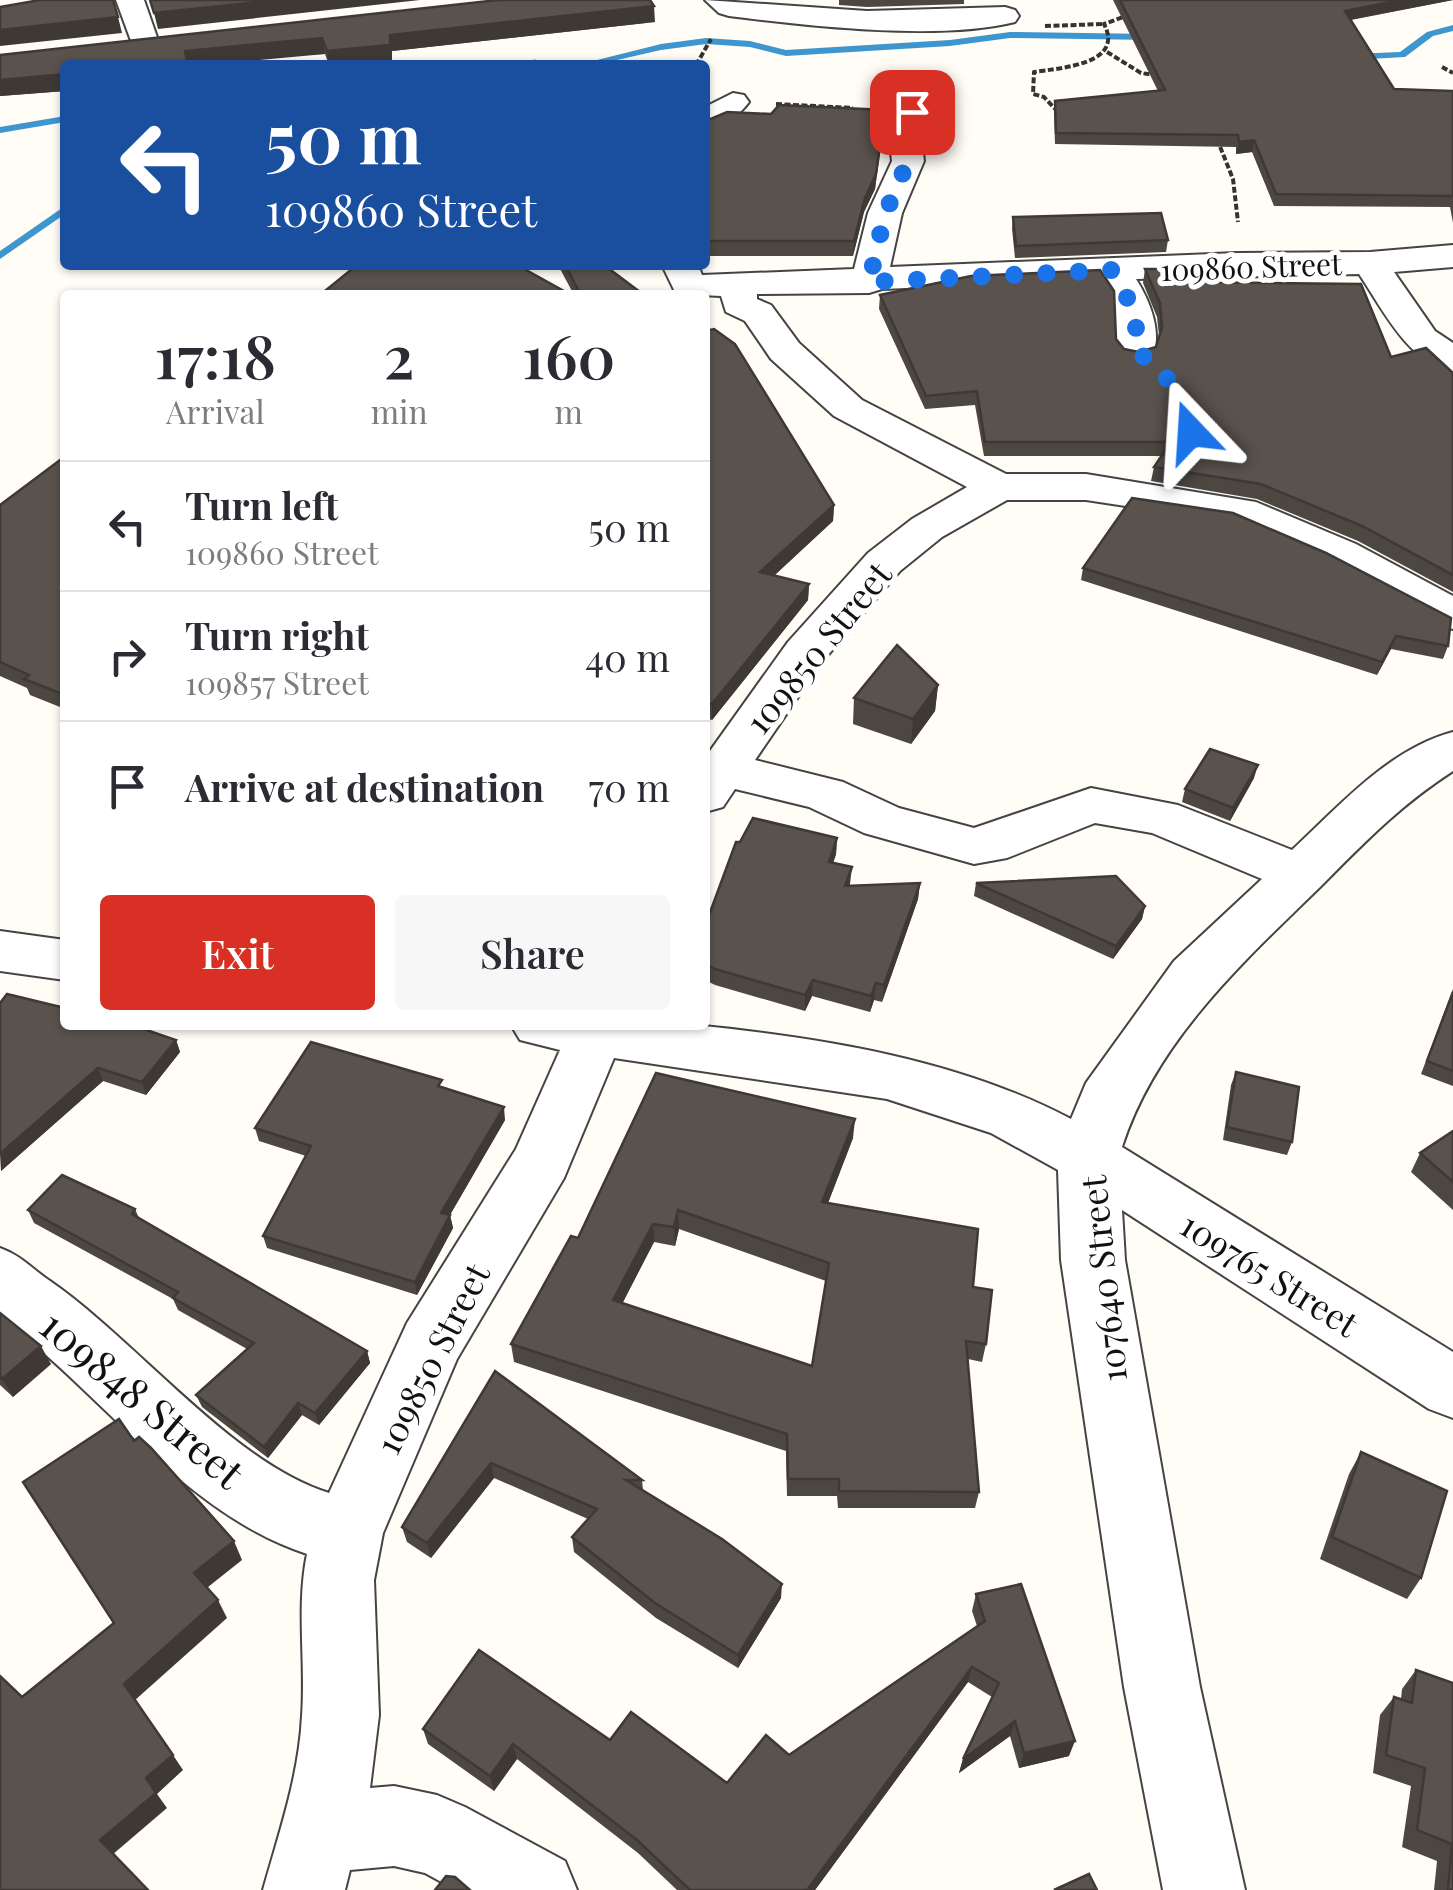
<!DOCTYPE html>
<style>
body{margin:0;font-family:"Playfair Display",serif;background:#f7f7f7;color:#2b2b33;height:100vh;display:flex;flex-direction:column;font-size:38px;white-space:nowrap}
*{box-sizing:border-box;margin:0}
p{font-size:32px;color:#7c7c81}
.icon{flex:none;width:55px;height:55px;fill:none;stroke:currentColor;stroke-width:2;stroke-linecap:round;stroke-linejoin:round}
.map{position:relative;flex:1;overflow:hidden}
.side{position:absolute;left:60px;top:290px;width:650px;height:740px;display:flex;flex-direction:column;background:#fff;border-radius:10px;box-shadow:0 2px 8px #0004}
.side>*{flex:none}
.banner{position:absolute;left:60px;top:60px;width:650px;height:210px;border-radius:10px;box-shadow:0 2px 8px #0004;background:#1a4fa0;color:#fff;overflow:hidden}
.pin{position:absolute;display:grid;place-items:center;width:85px;height:85px;color:#fff;margin:-42px;border-radius:20px;box-shadow:0 5px 15px #0006}
.me{position:absolute;width:110px;margin:-55px;rotate:340deg;stroke-linejoin:round;filter:drop-shadow(0 0 8px #0008)}
.turn{display:flex;align-items:center;gap:35px;height:210px;padding:0 40px;font-size:45px}
.turn .icon{width:130px;height:130px;stroke-width:2.5}
.turn b{display:block;font-size:70px;line-height:85px}
.eta{display:flex;justify-content:space-evenly;align-items:center;height:170px;text-align:center}
.eta b{font-size:60px;font-weight:600;line-height:70px}
.primary-button{display:flex;gap:20px;margin-top:auto;padding:20px 40px}
.primary-button a{flex:1;height:115px;border-radius:10px;background:#d93025;color:#fff;font-size:40px;font-weight:600;line-height:115px;text-align:center}
.primary-button a+a{background:#f7f7f7;color:#2b2b33}
ul{padding:0;list-style:none}
li{display:flex;align-items:center;gap:30px;height:130px;padding:0 40px;border-top:2px solid #e1e1e2}
li div{flex:1}
li b{display:block;font-size:38px}
li em{font-style:normal}
.map>svg:first-child{display:block}
.lines{fill:none;stroke-linecap:round;stroke-linejoin:round}
.stream{fill:#3f96cf;fill-rule:evenodd}
.street-casing{stroke:#444;stroke-width:4}
.path{stroke:#333;stroke-width:4;stroke-dasharray:6 2.5;stroke-linecap:butt}
.street{fill:#fff;fill-rule:evenodd}
.wall{fill:#4d4742;fill-rule:evenodd}
.shaded-wall{fill:#3f3936}
.building{fill:#5a524d;stroke:#3f3936;stroke-width:2.5;fill-rule:evenodd}
.route{stroke:#1a73e8;stroke-width:18;stroke-dasharray:0 32.4}
.labels{text-anchor:middle;dominant-baseline:central;stroke-width:10;stroke-linejoin:round;paint-order:stroke}
.far-street-label{font-size:30px;fill:#111;stroke:#fff}
.street-label{font-size:35px;fill:#111;stroke:#fff}
.near-street-label{font-size:42px;fill:#111;stroke:#fff}
</style>
<div class="map">
<svg width="1453" height="1890" viewBox="0 0 1453 1890">
<rect width="100%" height="100%" fill="#fffdf5"/>
<g class="lines">
<g class="stream">
<polygon points="1453,25 1453,31 1433,36 1405,57 1351,60 1346,57 1351,54 1400,52 1427,32"/>
<polygon points="1010,32 1152,34 1157,37 1152,40 1010,38 950,46 786,56 750,47 706,44 661,50 595,65 577,65 661,44 706,38 750,41 786,50 950,40"/>
<polygon points="65,116 65,122 0,133 0,127"/>
<polygon points="65,206 65,214 0,259 0,251"/>
</g>
<g class="street-casing">
<g id="street">
<polygon points="116,0 144,0 159,43 154,49 134,49"/>
<path d="M705 0 867 11 1005 7 1015 10 1019 16 1015 22C939 41 808 26 729 16L719 13Z"/>
<path d="M733 93 744 95 749 102C739 116 721 127 705 131V107Z"/>
<path d="M913 103 924 105 929 112 920 128 924 161 902 213 890 267 1237 253 1370 252 1453 245V267L1394 272 1435 331 1453 343V373C1407 361 1384 311 1359 274L1136 279C1149 299 1165 336 1150 359L1136 362 1122 359 1117 351 1115 303 1100 280 882 289 869 293 757 294V299L771 305 799 343 862 400 1006 474H1086L1256 502 1356 544 1453 596V629L1437 625 1324 562 1231 522 1086 500H1007L942 537 900 571 822 662 755 760 843 782 899 808 974 828 1091 788 1178 805 1292 850C1339 806 1389 749 1453 732V771C1399 806 1365 842 1320 887 1243 962 1156 1041 1122 1147L1453 1352V1418L1429 1409 1122 1210 1125 1260 1200 1687 1245 1890H1163L1124 1687 1061 1260 1058 1170 991 1133 887 1099 614 1058 564 1178 457 1359 383 1533 374 1580 379 1715 370 1788 394 1786 437 1795 465 1807 565 1861 577 1890H456L425 1873 394 1866 350 1870 345 1890H263C279 1833 299 1776 302 1716 306 1662 296 1607 307 1554 182 1513 104 1393 0 1318V1248C22 1256 32 1269 50 1281 137 1341 232 1463 329 1493L407 1323 516 1149 560 1050 520 1040 511 1025C572 1025 635 1020 695 1025 822 1038 957 1059 1071 1119L1086 1083 1174 961 1262 879 1152 833 1095 823 1007 858 974 864 864 833 809 807 735 789 723 807 705 812V758L788 642 868 553 912 519 967 487 834 416 771 359 745 321 726 312 721 296 676 294 662 265H698L702 275 854 269 868 213 892 161 888 128 902 105Z"/>
<polygon points="0,931 65,940 65,980 0,971"/>
</g>
</g>
<g class="path">
<polyline points="1045,26 1104,24"/>
<polyline points="1107,52 1141,73 1155,75"/>
<polyline points="696,65 711,39"/>
<polyline points="1442,67 1453,73"/>
<polyline points="776,104 853,108"/>
<path d="M1058 112 1044 97 1033 94 1034 72C1061 68 1125 64 1104 24L1129 15"/>
<polyline points="1217,139 1233,179 1238,222"/>
</g>
<use href="#street" class="street"/>
</g>
<g class="wall">
<polygon points="839,0 964,0 964,4 867,7 839,5"/>
<polygon points="1113,0 1453,0 1351,20 1394,89 1453,91 1453,223 1450,207 1274,206 1252,152 1236,154 1236,147 1055,144 1054,112 1055,101 1158,91"/>
<polygon points="655,22 392,51 392,61 351,65 329,65 325,54 65,65 65,91 0,96 0,55"/>
<polygon points="705,119 706,121 884,124 875,189 864,212 853,256 705,256"/>
<polygon points="1013,217 1168,240 1166,252 1015,258 1012,229"/>
<polygon points="340,265 517,265 350,271"/>
<polygon points="558,265 604,265 644,295 574,295"/>
<polygon points="1145,269 1391,357 1453,373 1453,592 1358,541 1257,499 1151,481 1154,467 1161,456 984,456 975,405 925,409 879,309 880,295 1116,339 1124,349 1139,352 1156,347 1159,336 1157,317 1143,283"/>
<polygon points="705,331 834,505 833,521 774,576 809,584 808,600 712,720 705,718"/>
<polygon points="65,461 65,709 30,695 27,688 0,676 0,505"/>
<polygon points="1083,568 1448,646 1443,659 1391,649 1377,675 1081,580"/>
<polygon points="938,685 935,711 911,744 853,724 854,698"/>
<polygon points="1254,778 1230,821 1182,802 1185,789"/>
<polygon points="837,838 836,854 833,863 850,884 850,886 920,883 918,899 882,1002 874,1000 870,1012 812,996 805,1011 715,985 705,980 705,926 740,842"/>
<polygon points="976,883 1145,906 1142,919 1113,959 974,896"/>
<polygon points="1453,989 1453,1086 1421,1074"/>
<polygon points="0,1003 176,1040 180,1052 146,1095 103,1081 1,1171"/>
<polygon points="1236,1072 1292,1142 1287,1155 1223,1140 1231,1085"/>
<polygon points="443,1088 505,1120 450,1215 453,1228 417,1295 267,1248 263,1236 306,1156 259,1141 255,1128"/>
<polygon points="1453,1131 1453,1210 1411,1172 1420,1153"/>
<path d="M853 1138 828 1203 973 1287 986 1344 982 1362 968 1359 979 1492 975 1508H838L837 1496H787L786 1451 514 1362 511 1344 578 1238ZM679 1229 826 1281 812 1366 622 1303 654 1242 675 1246Z"/>
<polygon points="135,1209 139,1218 367,1351 370,1363 319,1425 302,1415 268,1458 202,1407 196,1395 247,1349 178,1310 173,1299 34,1223 28,1210"/>
<polygon points="0,1313 51,1364 13,1397 0,1385"/>
<polygon points="495,1371 642,1480 643,1490 781,1598 738,1668 656,1618 574,1552 572,1537 588,1519 494,1478 431,1558 407,1542 402,1527"/>
<polygon points="1361,1452 1421,1578 1407,1599 1320,1559 1349,1474"/>
<polygon points="976,1594 1069,1756 1019,1768 1010,1736 959,1773 963,1759 992,1697 968,1682 815,1890 677,1890 638,1853 517,1759 494,1791 428,1744 423,1729 610,1740 727,1783 789,1755 977,1626 972,1611"/>
<polygon points="1416,1670 1453,1683 1453,1890 1434,1890 1437,1861 1402,1847 1411,1786 1373,1773 1380,1715 1394,1697 1401,1699 1402,1689"/>
</g>
<g class="shaded-wall">
<polygon points="278,0 420,0 158,29 154,13"/>
<polygon points="1402,0 1453,0 1343,21 1345,11"/>
<polygon points="654,6 655,22 392,51 392,61 351,65 329,65 327,51 390,35"/>
<polygon points="118,17 122,33 0,46 0,30"/>
<polygon points="322,38 325,54 207,65 188,65 185,51"/>
<polygon points="65,74 65,91 0,96 0,80"/>
<polygon points="885,110 875,189 864,212 853,256 854,241"/>
<polygon points="1254,140 1252,152 1236,154 1239,142"/>
<polygon points="834,505 833,521 760,588 760,572"/>
<polygon points="809,584 808,600 712,720 712,704"/>
<polygon points="1396,636 1391,649 1377,675 1382,662"/>
<polygon points="938,685 935,711 911,744 913,719"/>
<polygon points="1258,765 1254,778 1230,821 1233,808"/>
<polygon points="837,838 836,854 828,879 829,862"/>
<polygon points="852,867 850,884 844,903 845,886"/>
<polygon points="920,883 918,899 882,1002 884,985"/>
<polygon points="1145,906 1142,919 1113,959 1116,946"/>
<polygon points="813,980 812,996 805,1011 805,995"/>
<polygon points="876,983 874,1000 870,1012 871,996"/>
<polygon points="176,1040 180,1052 146,1095 142,1082"/>
<polygon points="98,1068 103,1081 1,1171 0,1154"/>
<polygon points="504,1107 505,1120 444,1225 441,1213"/>
<polygon points="855,1119 853,1138 821,1221 822,1202"/>
<polygon points="678,1210 679,1229 675,1246 674,1227"/>
<polygon points="450,1215 453,1228 417,1295 415,1282"/>
<polygon points="653,1224 654,1242 615,1318 613,1300"/>
<polygon points="41,1346 51,1364 13,1397 2,1379"/>
<polygon points="367,1351 370,1363 319,1425 315,1413"/>
<polygon points="298,1403 302,1415 268,1458 264,1447"/>
<polygon points="491,1463 494,1478 431,1558 427,1543"/>
<polygon points="234,1541 242,1560 203,1591 194,1573"/>
<polygon points="782,1584 781,1598 738,1668 738,1655"/>
<polygon points="218,1600 227,1618 134,1701 124,1684"/>
<polygon points="972,1667 968,1682 815,1890 807,1890"/>
<polygon points="1015,1721 1010,1736 959,1773 963,1759"/>
<polygon points="1075,1741 1069,1756 1019,1768 1024,1753"/>
<polygon points="513,1744 517,1759 494,1791 490,1776"/>
<polygon points="173,1755 183,1770 157,1794 167,1808 112,1855 100,1840 146,1778"/>
</g>
<g class="building">
<polygon points="40,0 113,0 118,17 0,30 0,7"/>
<polygon points="150,0 278,0 154,13"/>
<polygon points="498,0 650,0 654,6 390,35 390,45 327,51 322,38 185,51 188,65 65,65 65,77 65,74 0,80 0,55"/>
<polygon points="1120,0 1402,0 1345,11 1394,89 1453,91 1453,196 1276,194 1254,140 1239,142 1238,135 1056,133 1055,101 1165,90"/>
<polygon points="535,61 556,65 535,65"/>
<polygon points="779,105 885,110 876,174 865,198 854,241 705,241 705,119 706,121 727,112 771,114"/>
<polygon points="1161,213 1168,240 1016,246 1013,217"/>
<polygon points="357,265 517,265 571,295 320,295"/>
<polygon points="565,265 604,265 644,295 581,295"/>
<polygon points="1145,269 1177,269 1180,282 1361,284 1391,357 1426,348 1453,373 1453,575 1362,526 1261,484 1154,467 1171,442 985,442 977,391 926,396 880,295 971,276 1100,270 1114,291 1116,339 1124,349 1139,352 1156,347 1162,327 1160,303"/>
<polygon points="714,329 735,344 834,505 760,572 809,584 712,704 705,702 705,331"/>
<polygon points="60,460 65,461 65,695 24,679 29,675 0,662 0,505"/>
<polygon points="1132,498 1233,513 1326,553 1451,618 1448,646 1396,636 1382,662 1083,568"/>
<polygon points="897,645 938,685 913,719 854,698"/>
<polygon points="1210,749 1258,765 1233,808 1185,789"/>
<polygon points="753,818 837,838 829,862 852,867 845,886 920,883 884,985 876,983 871,996 813,980 805,995 715,969 705,964 705,926 736,842 740,842"/>
<polygon points="1116,876 1145,906 1116,946 976,883"/>
<polygon points="1453,992 1453,1071 1427,1061"/>
<polygon points="7,994 65,1008 65,1025 132,1025 176,1040 142,1082 98,1068 0,1154 0,1003"/>
<polygon points="311,1042 442,1080 438,1086 504,1107 441,1213 450,1215 415,1282 263,1236 311,1146 255,1128"/>
<polygon points="1236,1072 1299,1087 1292,1142 1227,1127"/>
<path d="M656 1073 855 1119 822 1202 978 1229 973 1287 992 1290 986 1344 966 1341 979 1492 839 1491V1479H788L787 1434 511 1344 571 1236 578 1238ZM678 1210 829 1263 812 1366 613 1300 653 1224 674 1227Z"/>
<polygon points="1453,1131 1453,1182 1420,1153"/>
<polygon points="62,1175 135,1209 132,1214 367,1351 315,1413 298,1403 264,1447 196,1395 254,1343 173,1298 178,1292 28,1210"/>
<polygon points="0,1313 41,1346 2,1379 0,1376"/>
<polygon points="495,1371 642,1480 626,1480 722,1539 782,1584 738,1655 655,1603 572,1537 597,1509 491,1463 427,1543 402,1527"/>
<polygon points="119,1419 134,1441 139,1437 151,1448 234,1541 194,1573 218,1600 124,1684 173,1755 146,1778 156,1793 100,1840 148,1890 0,1890 0,1676 22,1697 114,1623 23,1482"/>
<polygon points="1361,1452 1447,1491 1421,1578 1332,1537"/>
<polygon points="1021,1584 1075,1741 1024,1753 1015,1721 963,1759 999,1683 972,1667 807,1890 690,1890 637,1840 513,1744 490,1776 423,1729 479,1650 610,1740 631,1712 727,1783 766,1735 789,1755 985,1621 976,1594"/>
<polygon points="1416,1670 1453,1683 1453,1890 1448,1890 1452,1844 1417,1830 1425,1768 1386,1755 1394,1697 1412,1703"/>
<polygon points="1089,1874 1097,1890 1054,1890"/>
<polygon points="446,1876 455,1877 470,1890 435,1890"/>
</g>
<g class="lines">
<path class="route" d="M912 112 904 128 908 161 885 214 869 282 1112 270 1136 314V351C1166 372 1185 395 1191 432"/>
</g>
<g class="labels">
<g class="far-street-label">
<text transform="translate(1251 266) rotate(-2)">109860 Street</text>
</g>
<g class="street-label">
<text transform="translate(817 647) rotate(-51)">109850 Street</text>
<text transform="translate(1270 1273) rotate(32)">109765 Street</text>
<text transform="translate(1102 1279) rotate(-96)">107640 Street</text>
<text transform="translate(431 1358) rotate(-63)">109850 Street</text>
</g>
<g class="near-street-label">
<text transform="translate(143 1398) rotate(40)">109848 Street</text>
</g>
</g>
</svg>
<div class="pin" style="left:912px;top:112px;background:#d93025"><svg class="icon" aria-label="arrive" viewBox="0 0 24 24"><path d="M6 21V4h12l-3 4 3 4H6"/></svg></div>
<svg class="me" style="left:1191px;top:432px" viewBox="-20 -20 40 40"><path d="M0-17L14 15 0 8-14 15z" fill="#1a73e8" stroke="#fff" stroke-width="4"/></svg>
<div class="banner">
<div class="turn"><svg class="icon" aria-label="left" viewBox="0 0 24 24"><path d="M17 20v-9H6M10 6l-5 5 5 5"/></svg><div><b>50 m</b>109860 Street</div></div>
</div>
<section class="side">
<div class="eta">
<div><b>17:18</b><p>Arrival</p></div>
<div><b>2</b><p>min</p></div>
<div><b>160</b><p>m</p></div>
</div>
<ul>
<li><svg class="icon" aria-label="left" viewBox="0 0 24 24"><path d="M17 20v-9H6M10 6l-5 5 5 5"/></svg><div><b>Turn left</b><p>109860 Street</p></div><em>50 m</em></li>
<li><svg class="icon" aria-label="right" viewBox="0 0 24 24"><path d="M7 20v-9h11M14 6l5 5-5 5"/></svg><div><b>Turn right</b><p>109857 Street</p></div><em>40 m</em></li>
<li><svg class="icon" aria-label="arrive" viewBox="0 0 24 24"><path d="M6 21V4h12l-3 4 3 4H6"/></svg><div><b>Arrive at destination</b></div><em>70 m</em></li>
</ul>
<div class="primary-button"><a>Exit</a><a>Share</a></div>
</section>
</div>
